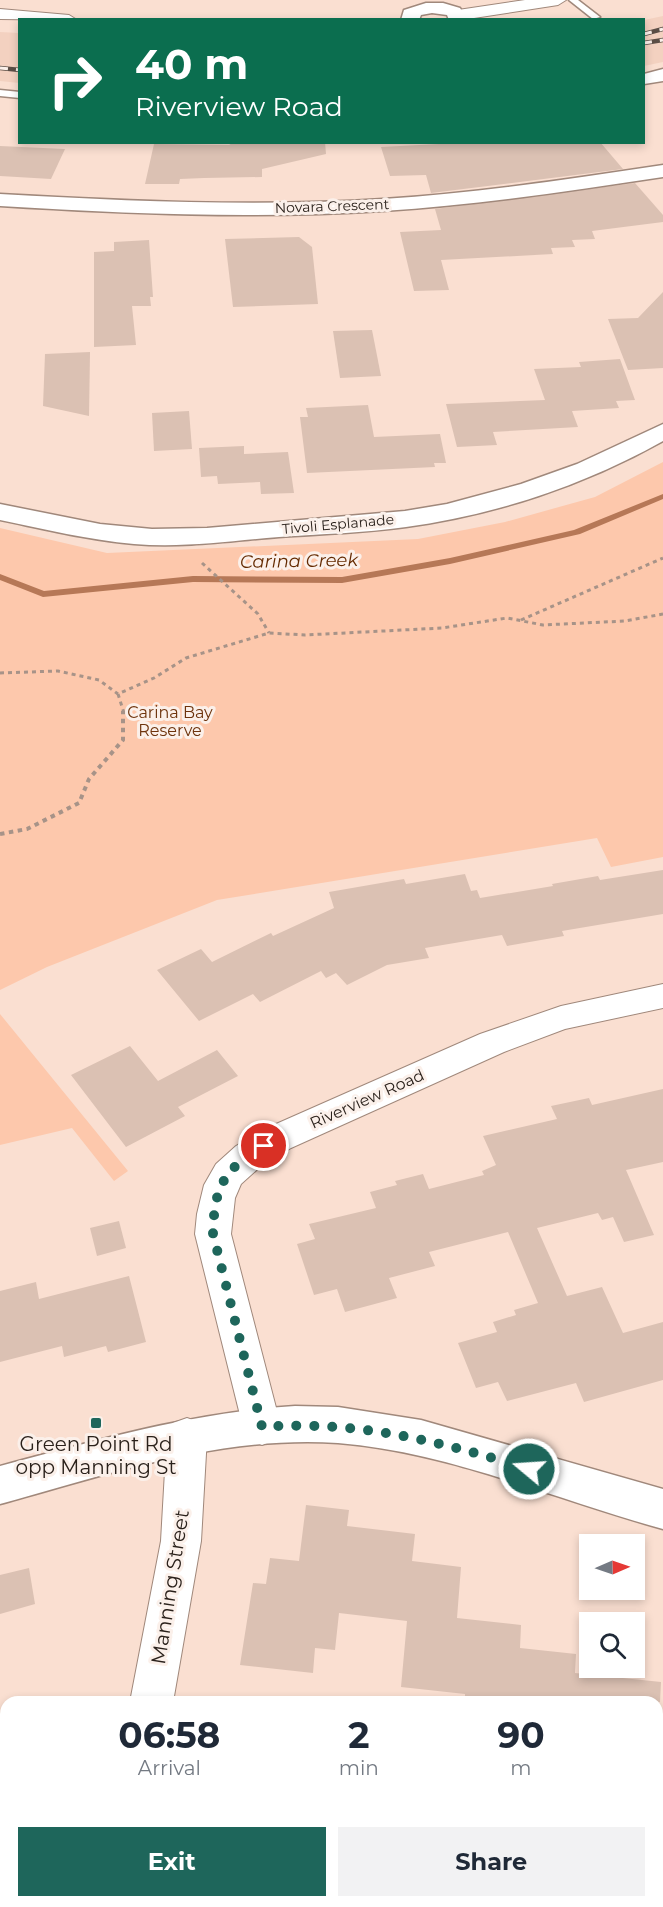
<!DOCTYPE html>
<style>
body{margin:0;font-family:Montserrat,sans-serif;background:#f2f2f3;color:#1f2937;height:100vh;display:flex;flex-direction:column;font-size:22px;white-space:nowrap}
*{box-sizing:border-box;margin:0}
p{font-size:20px;color:#747a83}
.icon{flex:none;width:33px;height:33px;fill:none;stroke:currentColor;stroke-width:2;stroke-linecap:round;stroke-linejoin:round}
.map{position:relative;flex:1;overflow:hidden}
.side{position:absolute;left:0px;top:1696px;width:663px;height:212px;display:flex;flex-direction:column;background:#fff;border-radius:18px 18px 0 0;box-shadow:0 3px 9px #0003}
.side>*{flex:none}
.hud{position:absolute;left:18px;top:18px;width:627px;height:126px;border-radius:0px;box-shadow:0 3px 9px #0003;background:#0b6e4f;color:#fff;overflow:hidden}
.needle{width:39px;rotate:88deg}
.fabs{position:absolute;left:579px;top:1534px;display:grid;gap:12px}
.fabs a{display:grid;place-items:center;width:66px;height:66px;border-radius:0px;background:#fff;box-shadow:0 3px 9px #0003;font-size:30px}
.pin{position:absolute;display:grid;place-items:center;width:51px;height:51px;color:#fff;margin:-26px;border:3px solid #fff;border-radius:50%;box-shadow:0 2px 6px #0007}
.me{position:absolute;width:66px;margin:-33px;rotate:288deg;stroke-linejoin:round;filter:drop-shadow(0 0 4px #0008)}
.turn{display:flex;align-items:center;gap:21px;height:126px;padding:0 18px;font-size:27px}
.turn .icon{width:78px;height:78px;stroke-width:2.5}
.turn b{display:block;font-size:42px;line-height:51px}
.eta{display:flex;justify-content:space-evenly;align-items:center;height:102px;text-align:center}
.eta b{font-size:36px;font-weight:700;line-height:42px}
.primary-button{display:flex;gap:12px;margin-top:auto;padding:12px 18px}
.primary-button a{flex:1;height:69px;border-radius:0px;background:#1e665b;color:#fff;font-size:24px;font-weight:700;line-height:69px;text-align:center}
.primary-button a+a{background:#f2f2f3;color:#1f2937}
.map>svg:first-child{display:block}
.built{fill:#f3d1c0}
.green{fill:#fdc8ac}
.lines{fill:none;stroke-linecap:round;stroke-linejoin:round}
.stream{fill:#b67857;fill-rule:evenodd}
.building{fill:#dbc1b3}
.service-casing{stroke:#a0887b;stroke-width:3}
.minor-casing{stroke:#a0887b;stroke-width:2}
.tertiary-casing{stroke:#a0887b;stroke-width:3}
.path-far1{stroke:#a79388;stroke-width:3;stroke-dasharray:4 4;stroke-linecap:butt}
.path{stroke:#a79388;stroke-width:4;stroke-dasharray:4.5 4.5;stroke-linecap:butt}
.service{fill:#fff;fill-rule:evenodd}
.minor{fill:#fff;fill-rule:evenodd}
.tertiary{fill:#fff;fill-rule:evenodd}
.rail-casing{stroke:#5b4e46;stroke-width:4.5}
.rail{stroke:#fbf0ea;stroke-width:3;stroke-dasharray:8;stroke-linecap:butt}
.route{stroke:#1e665b;stroke-width:10;stroke-dasharray:0 18}
.poi-dot{fill:#1e665b;stroke:#fbf0ea;stroke-width:2}
.labels{text-anchor:middle;dominant-baseline:central;stroke-width:6;stroke-linejoin:round;paint-order:stroke}
.far-street-label{font-size:14px;fill:#2a211b;stroke:#fbf0ea}
.park-label{font-size:16px;fill:#6e330c;stroke:#fbf0ea}
.street-label{font-size:16px;fill:#2a211b;stroke:#fbf0ea}
.water-label{font-size:18px;font-style:italic;fill:#642a01;stroke:#fbf0ea}
.near-poi-label{font-size:20px;fill:#2a211b;stroke:#fbf0ea}
.near-street-label{font-size:20px;fill:#2a211b;stroke:#fbf0ea}
</style>
<div class="map">
<svg width="663" height="1907" viewBox="0 0 663 1907">
<rect width="100%" height="100%" fill="#fadfd1"/>
<g class="built">
<polygon points="663,16 663,62 644,66 644,20"/>
<polygon points="0,32 19,33 19,83 0,81"/>
</g>
<g class="green">
<polygon points="663,462 663,857 611,867 597,838 217,900 47,967 0,990 0,528 107,553 418,539 505,522 595,497"/>
<polygon points="0,1014 128,1171 114,1181 72,1128 0,1145"/>
</g>
<g class="lines">
<polygon class="stream" points="663,494 663,499 580,534 450,564 342,583 193,582 43,597 0,580 0,574 44,591 193,576 342,577 450,558 574,530"/>
</g>
<g class="building">
<polygon points="234,142 325,142 326,154 262,169 262,177 204,178 180,179 179,184 145,184 154,144 229,145"/>
<polygon points="477,142 600,142 623,169 431,193 426,175 390,176 381,147"/>
<polygon points="0,146 65,149 51,179 0,176"/>
<polygon points="635,183 663,215 663,222 592,231 595,239 572,240 575,247 551,248 553,254 441,260 449,290 414,291 400,232 441,230 435,209"/>
<polygon points="299,237 312,247 318,304 233,307 225,239"/>
<polygon points="149,240 153,297 150,297 151,306 132,306 136,345 94,347 94,252 114,251 114,242"/>
<polygon points="663,292 663,368 628,370 608,319 638,318"/>
<polygon points="372,330 381,376 340,378 333,331"/>
<polygon points="90,352 89,416 43,406 45,354"/>
<polygon points="620,359 635,400 616,401 619,408 572,411 578,427 493,432 497,445 457,447 446,404 545,400 534,369 581,367 579,362"/>
<polygon points="368,405 374,437 440,434 446,463 434,463 435,467 307,473 300,417 308,417 306,408"/>
<polygon points="189,411 192,449 154,451 152,413"/>
<polygon points="244,446 244,454 288,452 294,493 261,494 260,482 218,484 217,476 201,477 199,448"/>
<polygon points="663,870 663,914 562,931 564,936 507,946 502,935 425,948 429,958 387,965 347,985 336,973 326,978 321,971 260,1002 253,994 199,1021 157,970 201,949 212,962 271,933 273,936 334,908 329,892 404,879 406,884 465,874 471,891 477,890 480,898 553,886 552,884 598,876 600,880"/>
<polygon points="130,1046 158,1081 217,1050 238,1076 178,1107 185,1116 126,1147 71,1075"/>
<polygon points="663,1089 663,1162 626,1170 654,1235 624,1242 613,1217 602,1220 598,1213 537,1228 567,1296 602,1287 623,1333 663,1322 663,1380 584,1402 576,1383 507,1401 498,1382 476,1388 458,1343 497,1332 493,1322 516,1315 514,1310 538,1303 508,1232 429,1252 435,1266 389,1278 397,1298 345,1312 337,1289 314,1295 297,1244 315,1239 309,1224 376,1208 370,1192 397,1185 395,1181 423,1174 429,1189 484,1175 482,1171 496,1165 483,1136 557,1119 551,1106 589,1098 592,1105"/>
<polygon points="119,1221 126,1248 97,1256 90,1228"/>
<polygon points="129,1276 146,1342 108,1352 106,1346 64,1357 62,1346 0,1362 0,1291 36,1282 39,1299"/>
<polygon points="306,1505 349,1510 347,1526 415,1534 412,1561 461,1567 457,1618 521,1625 520,1648 576,1654 575,1673 661,1682 660,1702 465,1702 465,1694 401,1687 407,1621 339,1613 335,1650 315,1648 313,1673 240,1665 253,1583 266,1584 270,1558 299,1561"/>
<polygon points="29,1568 35,1604 0,1614 0,1575"/>
</g>
<g class="lines">
<g class="service-casing">
<g id="service">
<polygon points="569,0 578,0 600,17 593,19"/>
<polygon points="0,90 20,92 20,98 0,96"/>
</g>
</g>
<g class="minor-casing">
<g id="minor">
<polygon points="525,0 566,0 558,5 461,20 452,19 450,15 458,10"/>
<polygon points="0,9 69,15 77,20 0,19"/>
<polygon points="663,984 663,1008 565,1029 504,1052 291,1148 261,1166 241,1184 235,1198 231,1234 281,1427 276,1439 262,1445 248,1439 243,1427 195,1234 197,1214 204,1185 216,1164 236,1146 267,1128 480,1034 561,1006"/>
<polygon points="187,1418 201,1423 207,1436 201,1541 173,1702 130,1702 161,1541 167,1436 173,1423"/>
<polygon points="91,1902 137,1902 136,1907 90,1907"/>
</g>
</g>
<g class="tertiary-casing">
<g id="tertiary">
<polygon points="426,3 443,3 460,8 467,20 449,20 447,15 432,13 421,15 419,20 401,20 404,10"/>
<polygon points="663,69 663,81 644,84 644,74"/>
<path d="M663 165V177C570 191 477 205 383 211 255 219 127 214 0 206V194C127 201 255 207 383 199 477 193 570 179 663 165Z"/>
<path d="M663 424V441C585 485 495 515 406 527 364 533 321 534 279 537 231 541 183 548 134 544 89 540 44 529 0 520V504L100 524 152 529 207 528 405 511 447 504 521 484 577 464Z"/>
<path d="M295 1406 338 1407 421 1420 663 1489V1529C556 1500 450 1452 338 1443 223 1435 109 1474 0 1504V1466C98 1440 194 1412 295 1406Z"/>
</g>
</g>
<g class="path-far1">
<polyline points="202,563 258,614 269,633"/>
<polyline points="521,620 663,558"/>
<polyline points="0,673 58,671 99,680 118,694 154,678 186,658 269,633 305,635 442,628 507,618 543,625 625,621 663,614"/>
<polyline points="118,694 124,713"/>
</g>
<polyline class="path" points="0,834 27,829 79,803 89,779 123,740 123,711"/>
<use href="#service" class="service"/>
<use href="#minor" class="minor"/>
<use href="#tertiary" class="tertiary"/>
<g class="rail-casing">
<g id="rail">
<polyline points="644,34 663,29"/>
<polyline points="644,43 663,40"/>
<polyline points="0,68 20,70"/>
</g>
</g>
<use href="#rail" class="rail"/>
</g>
<g class="lines">
<path class="route" d="M264 1146C223 1169 214 1188 213 1234L262 1427C356 1420 439 1441 529 1469"/>
</g>
<rect class="poi-dot" x="90" y="1417" width="12" height="12" rx="3"/>
<g class="labels">
<g class="far-street-label">
<text transform="translate(332 206) rotate(-2)">Novara Crescent</text>
<text transform="translate(338 524) rotate(-5)">Tivoli Esplanade</text>
</g>
<g class="park-label">
<text x="170" y="712">Carina Bay<tspan x="170" dy="18">Reserve</tspan></text>
</g>
<g class="street-label">
<text transform="translate(367 1099) rotate(-24)">Riverview Road</text>
</g>
<g class="water-label">
<text transform="translate(299 561) rotate(-1)">Carina Creek</text>
</g>
<g class="near-poi-label">
<text x="96" y="1444">Green Point Rd<tspan x="96" dy="23">opp Manning St</tspan></text>
</g>
<g class="near-street-label">
<text transform="translate(170 1587) rotate(-81)">Manning Street</text>
</g>
</g>
</svg>
<div class="fabs">
<a><svg class="needle" viewBox="-14 -14 28 28"><path d="M0-13l5 13h-10z" fill="#e53935"/><path d="M0 13l5-13h-10z" fill="#747a83"/></svg></a>
<a><svg class="icon" aria-label="search" viewBox="0 0 24 24"><circle cx="10" cy="10" r="6"/><path d="M15 15l6 6"/></svg></a>
</div>
<div class="pin" style="left:264px;top:1146px;background:#d93025"><svg class="icon" aria-label="arrive" viewBox="0 0 24 24"><path d="M6 21V4h12l-3 4 3 4H6"/></svg></div>
<svg class="me" style="left:529px;top:1469px" viewBox="-20 -20 40 40"><circle r="17" fill="#1e665b" stroke="#fff" stroke-width="3"/><path d="M0-11L8 9 0 5-8 9z" fill="#fff"/></svg>
<div class="hud">
<div class="turn"><svg class="icon" aria-label="right" viewBox="0 0 24 24"><path d="M7 20v-9h11M14 6l5 5-5 5"/></svg><div><b>40 m</b>Riverview Road</div></div>
</div>
<section class="side">
<div class="eta">
<div><b>06:58</b><p>Arrival</p></div>
<div><b>2</b><p>min</p></div>
<div><b>90</b><p>m</p></div>
</div>
<div class="primary-button"><a>Exit</a><a>Share</a></div>
</section>
</div>
